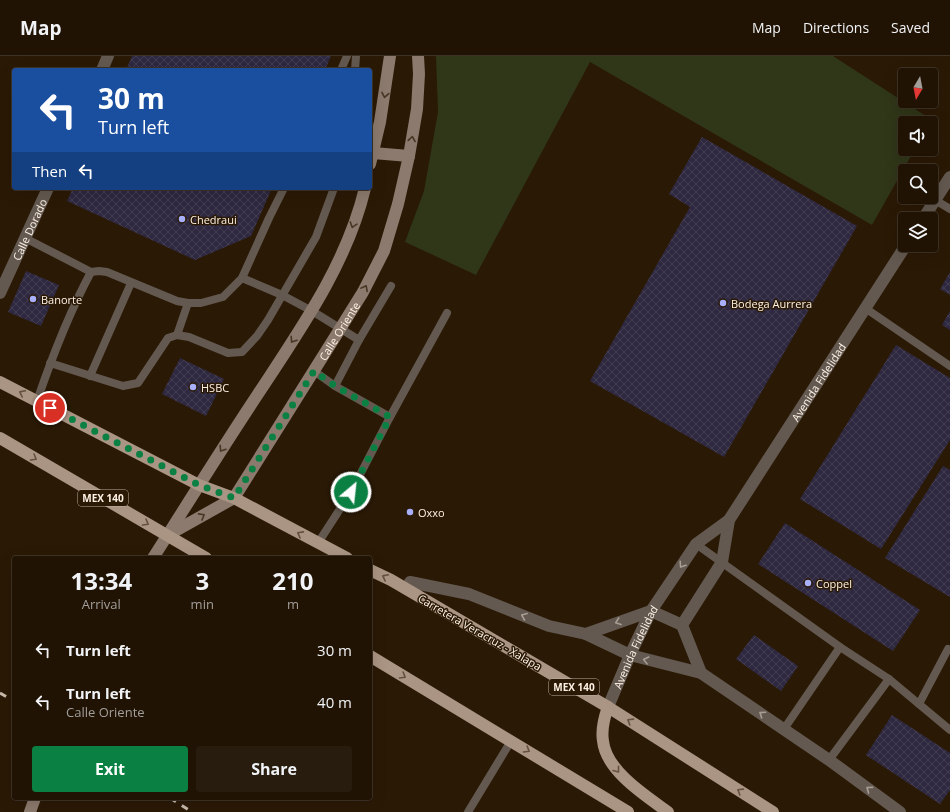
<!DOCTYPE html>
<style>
body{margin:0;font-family:"Open Sans",sans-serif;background:#281c0e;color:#f1f3f6;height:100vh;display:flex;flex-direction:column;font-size:15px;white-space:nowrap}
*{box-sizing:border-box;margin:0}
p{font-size:13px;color:#a29e9a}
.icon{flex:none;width:22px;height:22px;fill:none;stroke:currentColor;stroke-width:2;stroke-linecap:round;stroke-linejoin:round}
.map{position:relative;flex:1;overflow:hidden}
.details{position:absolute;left:12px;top:500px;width:360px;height:244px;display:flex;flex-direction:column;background:#201304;border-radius:4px;box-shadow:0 4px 16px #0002,0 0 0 1px #3d3226}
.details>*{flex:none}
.banner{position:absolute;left:12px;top:12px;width:360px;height:122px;border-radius:4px;box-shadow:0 4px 16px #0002,0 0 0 1px #3d3226;background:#1a4fa0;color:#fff;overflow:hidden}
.needle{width:26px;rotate:190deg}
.buttons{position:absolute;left:898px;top:12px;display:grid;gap:8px}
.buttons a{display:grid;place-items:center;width:40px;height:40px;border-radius:4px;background:#201304;box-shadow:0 4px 16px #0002,0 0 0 1px #3d3226;font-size:20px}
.pin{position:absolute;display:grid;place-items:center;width:34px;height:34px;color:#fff;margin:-17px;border:2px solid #fff;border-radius:50%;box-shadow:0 1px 4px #0007}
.me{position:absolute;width:44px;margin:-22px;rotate:28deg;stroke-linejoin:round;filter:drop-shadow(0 0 3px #0008)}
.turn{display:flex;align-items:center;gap:14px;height:84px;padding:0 20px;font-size:18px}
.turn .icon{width:52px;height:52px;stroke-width:2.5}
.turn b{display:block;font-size:28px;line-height:34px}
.then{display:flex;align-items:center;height:38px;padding:0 20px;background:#0003;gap:8px;font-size:15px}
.eta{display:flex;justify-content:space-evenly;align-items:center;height:68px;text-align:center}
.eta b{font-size:24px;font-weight:700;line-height:28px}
.button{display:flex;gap:8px;margin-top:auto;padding:8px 20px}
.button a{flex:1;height:46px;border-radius:4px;background:#0b8043;color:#fff;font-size:16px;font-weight:700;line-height:46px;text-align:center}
.button a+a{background:#281c0e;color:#f1f3f6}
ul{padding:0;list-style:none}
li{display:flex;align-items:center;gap:12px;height:52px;padding:0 20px}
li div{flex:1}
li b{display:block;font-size:15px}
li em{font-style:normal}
header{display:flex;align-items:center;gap:24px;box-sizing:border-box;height:56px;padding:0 20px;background:#201304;border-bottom:1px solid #3d3226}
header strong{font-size:19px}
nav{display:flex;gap:22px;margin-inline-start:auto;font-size:14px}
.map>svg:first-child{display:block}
.green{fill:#303618}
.building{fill:url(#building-cross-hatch)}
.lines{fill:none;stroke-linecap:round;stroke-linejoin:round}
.lane{stroke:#635950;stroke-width:8}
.street{stroke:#635950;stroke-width:12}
.secondary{stroke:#8b7a6d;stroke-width:12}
.primary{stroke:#aa9483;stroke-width:12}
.rail{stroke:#c8bbac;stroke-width:3;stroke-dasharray:7 7;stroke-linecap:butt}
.oneway{stroke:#473624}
.oneway2{stroke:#64503e}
.oneway3{stroke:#a99e93}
.route{stroke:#0b8043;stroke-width:7;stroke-dasharray:0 12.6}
.poi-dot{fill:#a8b0fc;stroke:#2a1905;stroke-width:1.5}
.labels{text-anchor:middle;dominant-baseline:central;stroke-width:3;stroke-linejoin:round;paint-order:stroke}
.shield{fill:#2a1905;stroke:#beb1a2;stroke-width:1}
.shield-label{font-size:10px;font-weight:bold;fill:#fef2e5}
.poi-label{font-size:11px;fill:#fef2e5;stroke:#2a1905;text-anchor:start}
.street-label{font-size:11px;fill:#fef2e5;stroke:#2a1905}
</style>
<header>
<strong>Map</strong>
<nav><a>Map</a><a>Directions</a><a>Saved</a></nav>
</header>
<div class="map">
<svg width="950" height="756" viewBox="0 0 950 756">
<defs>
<pattern id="building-cross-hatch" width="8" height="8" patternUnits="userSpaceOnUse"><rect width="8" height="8" fill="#2e2840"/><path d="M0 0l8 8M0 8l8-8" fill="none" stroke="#433d52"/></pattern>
</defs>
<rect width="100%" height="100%" fill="#2a1905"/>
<polygon class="green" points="436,0 833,0 932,64 930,67 905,67 905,93 915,93 872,169 590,6 476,219 405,186 424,135 438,56"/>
<g class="building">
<polygon points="132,0 331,0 325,14 126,14"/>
<polygon points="702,81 857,170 724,401 590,325 690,151 669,138"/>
<polygon points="73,132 272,132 251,180 195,204 67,145"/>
<polygon points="26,215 59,229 41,270 8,256"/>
<polygon points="950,216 950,239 940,233"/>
<polygon points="950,255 950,274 942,269"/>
<polygon points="896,289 950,322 950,384 881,493 800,443"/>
<polygon points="180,302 224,323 206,360 162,338"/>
<polygon points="943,410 950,414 950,541 885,502"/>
<polygon points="785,467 920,554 893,595 758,508"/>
<polygon points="754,579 798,610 781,635 736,603"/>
<polygon points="892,659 950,697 950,734 940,748 866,699"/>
</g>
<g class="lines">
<g class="lane">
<polyline points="341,14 347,0"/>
<polyline points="355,14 356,0"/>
<polyline points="935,144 950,153"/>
<polyline points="25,182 91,216"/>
<polyline points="242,222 282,239 312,255 359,284 335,330"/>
<polyline points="865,252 950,310"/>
<polyline points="177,279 188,247"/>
<polyline points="359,284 391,230"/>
<polyline points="50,307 123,330 138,327 168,282 177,279 189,281 228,297 242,296 257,280 268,264 316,181 334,132"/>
<polyline points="314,315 335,330 390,361 351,436 318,487"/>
<polyline points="90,320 131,227"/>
<path d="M37 345C52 301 69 257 91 216L99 215 107 216 177 245 188 247H201L223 241 242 222 269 162 284 132"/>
<polyline points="390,361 447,257"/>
<polyline points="696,488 840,591"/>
<polyline points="919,648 948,593"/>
<polyline points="784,673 840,591 889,623 950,674"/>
<polyline points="829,704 889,623"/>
<polyline points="468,756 511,685"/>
</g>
<g class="street">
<polyline points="102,14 108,0"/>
<polyline points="923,163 950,121"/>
<path id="s1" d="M0 237 48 132"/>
<polyline points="410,526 469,538 549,570 586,578 630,599 701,617 829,704 900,756"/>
<polyline points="586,578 651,555 682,569"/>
<polyline points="701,617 682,569 722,506 729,464"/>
<path id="s2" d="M608 651 630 599 651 555 696 488 729 464 906 189"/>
</g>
<g class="secondary">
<polyline points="373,97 409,100"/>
<polyline points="370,108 380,66 390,0"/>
<path id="s3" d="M168 479 234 442 340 273 363 236 384 195 398 148 409 100 417 53 419 18 418 0"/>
<path d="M153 502C188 447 222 392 258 338 300 274 347 208 365 132"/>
<polyline points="30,756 35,742"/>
</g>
<g class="primary">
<polyline points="0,326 199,429 234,442 347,502"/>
<polyline points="0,382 206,502"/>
<polyline points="370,514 391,524 608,651 773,756"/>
<polyline points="370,600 628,756"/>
<path d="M608 651C604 662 601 673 603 685 606 715 646 740 668 756"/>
</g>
<g class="rail">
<polyline points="0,637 14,645"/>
<polyline points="170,742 192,756"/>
</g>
</g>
<defs><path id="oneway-chevron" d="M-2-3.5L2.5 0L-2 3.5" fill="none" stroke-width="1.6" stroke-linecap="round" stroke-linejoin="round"/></defs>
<g class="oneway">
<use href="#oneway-chevron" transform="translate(385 39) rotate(100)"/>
<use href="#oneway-chevron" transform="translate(412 83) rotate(-81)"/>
<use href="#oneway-chevron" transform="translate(353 169) rotate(108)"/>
<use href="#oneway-chevron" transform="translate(365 232) rotate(-62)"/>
<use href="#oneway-chevron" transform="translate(293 284) rotate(123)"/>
<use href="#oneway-chevron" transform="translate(222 393) rotate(123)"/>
<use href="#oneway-chevron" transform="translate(202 460) rotate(-29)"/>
</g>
<g class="oneway2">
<use href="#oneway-chevron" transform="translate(22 337) rotate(-153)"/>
<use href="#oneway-chevron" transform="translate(34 402) rotate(30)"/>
<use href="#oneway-chevron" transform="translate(146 467) rotate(30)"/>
<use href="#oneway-chevron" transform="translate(300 478) rotate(-152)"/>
<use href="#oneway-chevron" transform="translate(385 521) rotate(-153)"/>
<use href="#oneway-chevron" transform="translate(403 620) rotate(31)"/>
<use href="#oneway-chevron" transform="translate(630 665) rotate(-148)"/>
<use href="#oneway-chevron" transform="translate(527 694) rotate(31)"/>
<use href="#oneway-chevron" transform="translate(617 714) rotate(52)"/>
<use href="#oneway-chevron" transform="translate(740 735) rotate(-148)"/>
</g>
<g class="oneway3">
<use href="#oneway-chevron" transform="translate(682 509) rotate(124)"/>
<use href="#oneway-chevron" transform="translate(524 560) rotate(-158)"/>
<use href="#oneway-chevron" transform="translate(618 566) rotate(160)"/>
<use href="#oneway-chevron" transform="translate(646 604) rotate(-166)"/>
<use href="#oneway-chevron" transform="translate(762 658) rotate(-146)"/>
<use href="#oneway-chevron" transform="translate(869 733) rotate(-144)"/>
</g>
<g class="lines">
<polyline class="route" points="50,352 199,429 234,442 314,315 335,330 390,361 351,436"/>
</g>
<g class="poi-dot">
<circle cx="182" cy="163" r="4"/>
<circle cx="33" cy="243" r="4"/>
<circle cx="723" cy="247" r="4"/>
<circle cx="193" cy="331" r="4"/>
<circle cx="410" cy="456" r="4"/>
<circle cx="808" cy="527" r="4"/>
</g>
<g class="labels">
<g class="shield">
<rect x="78" y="434" width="50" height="16" rx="3"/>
<rect x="549" y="623" width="50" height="16" rx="3"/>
</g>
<g class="shield-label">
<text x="103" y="442">MEX 140</text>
<text x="574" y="631">MEX 140</text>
</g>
<g class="poi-label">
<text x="190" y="163">Chedraui</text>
<text x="41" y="243">Banorte</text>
<text x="731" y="247">Bodega Aurrera</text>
<text x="201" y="331">HSBC</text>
<text x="418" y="456">Oxxo</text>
<text x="816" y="527">Coppel</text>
</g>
<g class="street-label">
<text stroke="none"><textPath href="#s1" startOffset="70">Calle Dorado</textPath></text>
<text stroke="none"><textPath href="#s3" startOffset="273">Calle Oriente</textPath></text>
<text stroke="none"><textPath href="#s2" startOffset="391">Avenida Fidelidad</textPath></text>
<text transform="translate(480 576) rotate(30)">Carretera Veracruz - Xalapa</text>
<text stroke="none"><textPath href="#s2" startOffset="66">Avenida Fidelidad</textPath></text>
</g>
</g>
</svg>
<div class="buttons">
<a><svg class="needle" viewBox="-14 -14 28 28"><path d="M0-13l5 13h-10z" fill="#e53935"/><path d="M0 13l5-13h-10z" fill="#a29e9a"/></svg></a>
<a><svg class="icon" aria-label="sound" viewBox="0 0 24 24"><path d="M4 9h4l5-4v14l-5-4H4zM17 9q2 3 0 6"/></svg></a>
<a><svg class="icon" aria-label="search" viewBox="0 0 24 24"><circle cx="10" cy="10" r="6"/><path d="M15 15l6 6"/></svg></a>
<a><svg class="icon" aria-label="layers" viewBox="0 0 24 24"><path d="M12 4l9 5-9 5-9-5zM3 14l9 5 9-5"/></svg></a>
</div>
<div class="pin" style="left:50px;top:352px;background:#d93025"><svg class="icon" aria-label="arrive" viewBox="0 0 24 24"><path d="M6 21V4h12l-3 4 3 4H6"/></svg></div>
<svg class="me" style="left:351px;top:436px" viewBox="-20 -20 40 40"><circle r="17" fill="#0b8043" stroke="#fff" stroke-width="3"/><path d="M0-11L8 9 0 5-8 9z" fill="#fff"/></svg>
<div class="banner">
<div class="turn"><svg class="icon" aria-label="left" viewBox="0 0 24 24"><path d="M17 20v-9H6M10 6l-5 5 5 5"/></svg><div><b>30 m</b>Turn left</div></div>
<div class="then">Then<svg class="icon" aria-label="left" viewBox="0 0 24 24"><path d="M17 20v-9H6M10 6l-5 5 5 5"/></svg></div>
</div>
<section class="details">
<div class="eta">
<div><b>13:34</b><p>Arrival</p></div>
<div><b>3</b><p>min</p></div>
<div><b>210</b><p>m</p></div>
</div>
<ul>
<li><svg class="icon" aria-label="left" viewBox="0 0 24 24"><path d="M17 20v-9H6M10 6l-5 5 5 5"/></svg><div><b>Turn left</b></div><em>30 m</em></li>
<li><svg class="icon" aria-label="left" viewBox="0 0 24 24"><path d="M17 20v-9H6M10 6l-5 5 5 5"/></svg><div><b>Turn left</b><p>Calle Oriente</p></div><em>40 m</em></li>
</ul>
<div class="button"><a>Exit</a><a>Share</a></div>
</section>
</div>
